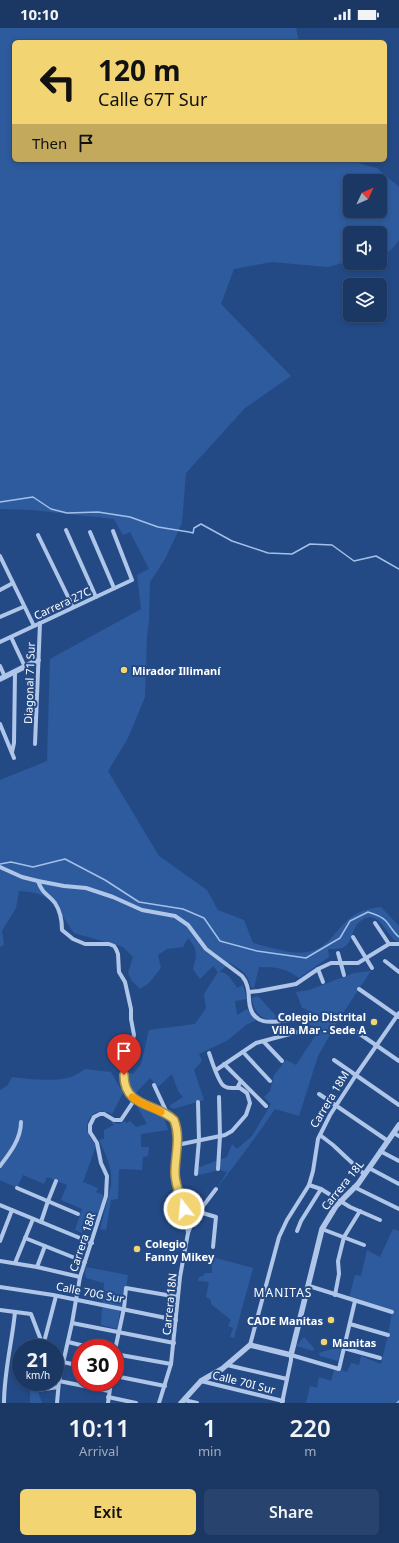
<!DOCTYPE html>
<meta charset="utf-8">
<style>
body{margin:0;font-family:"Noto Sans",sans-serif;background:#28436d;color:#f1f3f6;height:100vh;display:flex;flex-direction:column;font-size:15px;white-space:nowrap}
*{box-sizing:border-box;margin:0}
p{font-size:13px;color:#a0acbf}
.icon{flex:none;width:22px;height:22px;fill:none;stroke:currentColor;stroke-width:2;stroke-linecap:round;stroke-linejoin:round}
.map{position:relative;height:1375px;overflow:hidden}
.details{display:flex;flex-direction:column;background:#1b3864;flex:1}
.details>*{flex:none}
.banner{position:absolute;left:12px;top:12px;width:375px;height:122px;border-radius:6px;box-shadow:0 2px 6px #0003,0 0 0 1px #395278;background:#f3d472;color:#111;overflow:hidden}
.needle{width:26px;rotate:46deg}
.buttons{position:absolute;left:343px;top:146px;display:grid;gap:8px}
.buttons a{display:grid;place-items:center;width:44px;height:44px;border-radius:6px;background:#1b3864;box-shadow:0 2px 6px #0003,0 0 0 1px #395278;font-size:20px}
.speed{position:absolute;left:12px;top:1311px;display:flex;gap:8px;font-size:20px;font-weight:700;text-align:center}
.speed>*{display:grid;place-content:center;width:52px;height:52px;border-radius:50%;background:#1b3864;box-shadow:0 2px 6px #0003,0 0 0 1px #395278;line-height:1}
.speed small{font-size:10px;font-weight:400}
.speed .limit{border:6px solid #d22;background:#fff;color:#111}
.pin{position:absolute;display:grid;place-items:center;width:34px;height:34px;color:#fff;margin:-41px -17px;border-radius:50% 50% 50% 0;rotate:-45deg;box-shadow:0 0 4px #0007}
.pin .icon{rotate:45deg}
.me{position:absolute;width:44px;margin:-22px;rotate:344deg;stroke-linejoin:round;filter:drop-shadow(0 0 3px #0008)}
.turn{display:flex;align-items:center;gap:14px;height:84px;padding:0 20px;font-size:18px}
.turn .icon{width:52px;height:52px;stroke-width:2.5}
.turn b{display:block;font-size:28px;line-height:34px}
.then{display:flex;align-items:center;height:38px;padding:0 20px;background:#0003;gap:8px;font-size:15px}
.eta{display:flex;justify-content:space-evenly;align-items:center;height:68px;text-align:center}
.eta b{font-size:24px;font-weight:600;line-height:28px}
.primary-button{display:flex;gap:8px;margin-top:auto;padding:8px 20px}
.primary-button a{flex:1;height:46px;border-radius:6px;background:#f3d472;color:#111;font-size:16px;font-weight:600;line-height:46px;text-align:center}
.primary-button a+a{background:#28436d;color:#f1f3f6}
.status{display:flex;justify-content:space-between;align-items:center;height:28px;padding:0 20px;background:#1b3864;direction:ltr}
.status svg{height:11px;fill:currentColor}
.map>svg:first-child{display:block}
.green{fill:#2e5b9e;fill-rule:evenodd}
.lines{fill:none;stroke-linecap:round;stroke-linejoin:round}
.stream{stroke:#a3c0ea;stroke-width:1.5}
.minor{stroke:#afc6e9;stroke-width:4}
.tertiary{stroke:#afc6e9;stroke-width:5.5}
.route-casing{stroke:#9e8a4a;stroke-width:10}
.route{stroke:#f3d472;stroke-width:7}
.slow{stroke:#f59e0b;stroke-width:7}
.poi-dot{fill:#f3d472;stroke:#244a86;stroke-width:1.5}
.labels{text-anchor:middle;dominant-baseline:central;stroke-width:4;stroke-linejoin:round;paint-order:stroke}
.street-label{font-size:11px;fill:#fff;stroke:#244a86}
.poi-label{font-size:11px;font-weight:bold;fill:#fff;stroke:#244a86;text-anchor:start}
.neighbourhood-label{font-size:12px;letter-spacing:1px;fill:#fff;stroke:#244a86}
</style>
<div class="status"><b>10:10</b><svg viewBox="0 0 49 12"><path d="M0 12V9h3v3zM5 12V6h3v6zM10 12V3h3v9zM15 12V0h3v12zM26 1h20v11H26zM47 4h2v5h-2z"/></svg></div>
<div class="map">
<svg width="399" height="1375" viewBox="0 0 399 1375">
<rect width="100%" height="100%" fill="#244a86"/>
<g class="green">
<path d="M0 0H296L299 14H14V132H346L377 140 399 159V212L390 223 380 225V205H350V233L328 239 272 234 234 241 221 276 291 348 245 380 186 445 182 495 165 531 150 554 149 592 147 609 145 669 128 710 108 743 159 828 207 862 218 882 244 892 253 915C270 919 291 927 308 924 329 920 335 902 350 890 358 883 371 880 381 879L399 898V914C386 910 382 885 366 890 351 895 354 913 344 919 340 921 333 921 328 921L329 929 299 950C286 940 276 939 259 939L254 960 251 959C247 944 243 943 230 935L219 944C229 944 232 953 237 960L243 957 247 971 235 973 237 987 247 981 256 992 246 997 228 1012 199 1026 202 1033 194 1042 204 1072 173 1081 169 1078 183 1069 178 1063 172 1046 158 1059 150 1050 135 1066C129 1060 127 1053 128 1044L133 1046 141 1036 149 1002 195 996 206 980 204 966 218 944 213 938 200 951 193 941C197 927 198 921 188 910L183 919 167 921 158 927 161 940 149 955 140 961 132 953 128 945 133 929 123 919 74 905C55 879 56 865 19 863L16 880 2 903 4 917 0 919V752L47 733 50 631 141 581 137 547 149 541 130 504 123 507 114 491 32 482 0 481ZM350 153H380V183H350Z"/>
<path d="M371 943 339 991 318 1028 299 1088 275 1081C256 1109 237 1135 216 1161L227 1144 220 1142 194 1148V1141L227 1129 232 1116 237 1121 252 1108 271 1076 264 1069 270 1063 274 1047 286 1032 296 1037 321 999 307 997 312 990C311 984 308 981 302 980L296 964 309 962 354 945Z"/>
<path d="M258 968 276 988 273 993C260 991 253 982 252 970Z"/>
<path d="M85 1041 111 1044 123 1065 112 1086C98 1079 84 1088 88 1104 89 1109 93 1114 96 1118L83 1154 98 1160 96 1164 104 1167 96 1192 88 1188 82 1205 75 1202 82 1181 61 1172 67 1157 47 1149 44 1156 23 1147 17 1160 0 1152V1062L7 1058 12 1049C27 1051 57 1054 71 1049 76 1047 81 1044 85 1041Z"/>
<path d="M140 1077 163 1086 168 1102 141 1106V1119H149L148 1128 143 1129 142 1142 119 1141 118 1171 111 1172 106 1202 100 1201 111 1157C113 1140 106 1127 99 1112L104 1111V1102L114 1097 110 1093 118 1096 125 1093 127 1095 130 1093 136 1099 147 1096 137 1078Z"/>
<polygon points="393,1201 399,1203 399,1375 306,1375 310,1358 317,1360 319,1349 331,1353 335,1340 347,1344 351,1335 359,1337 361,1328 381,1336 388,1307 392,1284 349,1271 355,1247 361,1248 367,1222 380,1229"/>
<polygon points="212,1229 253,1240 234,1310 230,1309 233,1300 228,1298 231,1292 211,1276 211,1272 206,1269 209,1254 198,1253 199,1249 203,1248 205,1245 212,1245"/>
<polygon points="86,1239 128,1247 126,1260 124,1259 117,1301 101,1297 104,1255 86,1250 85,1244"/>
<polygon points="304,1309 314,1320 313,1323 296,1318"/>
<polygon points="342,1318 338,1333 320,1328 319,1325"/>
<polygon points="30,1354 35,1354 42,1375 30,1375"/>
</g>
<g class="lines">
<g class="stream">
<polyline points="0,474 33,469 51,481 67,485 98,484 130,489 158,499 189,504 193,505 194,500 201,496 232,513 268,525 292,526 310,516 332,517 354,533 376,528 399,541"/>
<path d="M0 836 11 834 33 839 65 831 105 852 139 874 183 881 204 890 220 913 257 923 306 930 340 910 350 893 368 884C375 886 381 888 386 893 391 899 393 904 399 909"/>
<polyline points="397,1375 399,1373"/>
</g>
<g class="minor">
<polyline points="66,502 96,569"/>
<polyline points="90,504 114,560"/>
<polyline points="38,507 73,579"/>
<polyline points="0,528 34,598"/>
<polyline points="0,562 13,555"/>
<polyline points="0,589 23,579"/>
<polyline points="11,609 25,639"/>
<polyline points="0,614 132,552 113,503"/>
<polyline points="0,638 5,649"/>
<polyline points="0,696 14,730"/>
<polyline points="35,716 40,595"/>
<polyline points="12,724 14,715 15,644"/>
<path d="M0 839 22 849 38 853 64 858 86 860 113 869 142 882 175 888 188 897 206 921 242 948C248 955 249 963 249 972 251 1003 279 993 299 990L305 994V998L301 1003 256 1015 216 1042"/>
<path d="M38 853C43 867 47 865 55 875 61 884 62 892 62 902L73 911 85 916H109L114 918 116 921 118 926 119 944 125 954 131 981V991L134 1007 124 1043 125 1056 128 1063 135 1071 170 1088 175 1095 177 1117 175 1144 177 1158 186 1190 188 1205"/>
<polyline points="375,895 389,916"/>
<polyline points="353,909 372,940"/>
<polyline points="389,916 399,916"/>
<polyline points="338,925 344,947"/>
<polyline points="385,933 399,944"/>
<polyline points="318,941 323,954"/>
<polyline points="359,961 399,989"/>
<polyline points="249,964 259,963 296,956 318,941 331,935 358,935 389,916"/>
<polyline points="354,1002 399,1033"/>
<polyline points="264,1014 282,1033"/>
<polyline points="243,1024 270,1053"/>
<path d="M209 1025C212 1033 218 1054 224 1058 228 1061 232 1060 237 1060L241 1053"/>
<polyline points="334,1032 399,1077"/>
<polyline points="224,1036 266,1078"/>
<polyline points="154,1057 168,1087"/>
<polyline points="319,1066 388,1113"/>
<polyline points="394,1105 399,1108"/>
<polyline points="320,1107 333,1117 364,1146"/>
<polyline points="177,1117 225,1107 232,1103 246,1087 250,1075 247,1065 240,1060 237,1060"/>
<polyline points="380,1123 399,1133"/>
<path d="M0 1138C10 1125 21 1111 21 1094"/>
<polyline points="369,1140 399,1156"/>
<polyline points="218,1141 220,1108 219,1069"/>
<polyline points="196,1146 199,1112 198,1074"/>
<polyline points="309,1157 321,1161 350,1179 380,1192"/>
<polyline points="354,1159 399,1181"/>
<polyline points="17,1160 78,1186"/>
<polyline points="0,1177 92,1215"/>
<polyline points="199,1184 216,1189 213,1219"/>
<polyline points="41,1194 48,1173 56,1153"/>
<polyline points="322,1201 364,1217"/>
<polyline points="297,1203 301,1193 321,1161"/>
<polyline points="25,1210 85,1234"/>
<polyline points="0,1213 12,1182"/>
<polyline points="0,1233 37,1239 80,1249"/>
<polyline points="15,1235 33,1191"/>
<polyline points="37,1239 45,1218"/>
<polyline points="309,1258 392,1284"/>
<polyline points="0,1259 53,1267 176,1292"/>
<polyline points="335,1267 339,1246 338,1233 344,1209 360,1183"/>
<polyline points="0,1282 31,1286 44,1320"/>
<polyline points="72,1295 174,1315"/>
<polyline points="350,1296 388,1307"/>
<polyline points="68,1314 93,1320"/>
<polyline points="250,1317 279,1209 287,1192 309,1157 313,1143 318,1111 330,1087 356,1047 399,985"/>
<polyline points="43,1318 56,1268"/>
<polyline points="344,1320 380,1330"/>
<polyline points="115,1322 124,1280 126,1260 178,1269"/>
<polyline points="115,1326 171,1336"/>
<polyline points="115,1333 116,1326 115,1324"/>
<polyline points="63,1334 81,1338"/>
<polyline points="227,1337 287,1351"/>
<polyline points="55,1346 59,1353 109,1363"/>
<polyline points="115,1348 165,1358"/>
<polyline points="201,1353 283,1373"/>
<polyline points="38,1362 58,1359"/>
<polyline points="108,1369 136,1375"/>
<polyline points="184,1372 197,1375"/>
<path d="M4 1375C4 1344 12 1315 15 1284"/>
<polyline points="57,1375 59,1353 72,1295 80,1249 106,1168 107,1148 101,1135 97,1115 90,1104 90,1097 94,1089 100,1086 104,1086 114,1092 121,1092 135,1071"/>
<polyline points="108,1375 111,1354"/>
<polyline points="159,1375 171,1336 180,1249 188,1205 194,1190 216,1161"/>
<polyline points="282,1375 291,1332 291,1327 339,1341 355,1273"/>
</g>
<g class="tertiary">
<polyline points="0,651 38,632"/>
<polyline points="181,1375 201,1353 222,1341 250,1317 291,1327 322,1201 336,1178 358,1156 399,1097"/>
</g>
</g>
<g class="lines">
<g class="route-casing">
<path id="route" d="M124 1047C124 1080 157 1075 174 1092 181 1109 175 1127 175 1145 175 1157 181 1170 184 1181"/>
</g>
<use href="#route" class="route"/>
<polyline class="slow" points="132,1069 139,1074 161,1084"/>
</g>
<g class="poi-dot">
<circle cx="124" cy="642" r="4"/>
<circle cx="374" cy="994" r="4"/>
<circle cx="137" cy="1221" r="4"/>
<circle cx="331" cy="1292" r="4"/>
<circle cx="324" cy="1314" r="4"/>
</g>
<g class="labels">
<g class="street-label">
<text transform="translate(62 575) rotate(-25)">Carrera 27C</text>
<text transform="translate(29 655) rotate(-88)">Diagonal 71 Sur</text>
<text transform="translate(329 1071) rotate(-59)">Carrera 18M</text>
<text transform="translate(342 1157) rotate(-51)">Carrera 18L</text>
<text transform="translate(82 1214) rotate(-72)">Carrera 18R</text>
<text transform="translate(90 1264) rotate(11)">Calle 70G Sur</text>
<text transform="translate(169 1276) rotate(-84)">Carrera 18N</text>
<text transform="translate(244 1354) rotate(14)">Calle 70I Sur</text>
</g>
<g class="poi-label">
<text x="132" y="642">Mirador Illimaní</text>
<text x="366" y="988" text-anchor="end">Colegio Distrital<tspan x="366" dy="13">Villa Mar - Sede A</tspan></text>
<text x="145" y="1215">Colegio<tspan x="145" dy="13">Fanny Mikey</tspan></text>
<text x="323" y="1292" text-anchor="end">CADE Manitas</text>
<text x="332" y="1314">Manitas</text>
</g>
<g class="neighbourhood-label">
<text x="283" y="1264">MANITAS</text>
</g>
</g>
</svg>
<div class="buttons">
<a><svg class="needle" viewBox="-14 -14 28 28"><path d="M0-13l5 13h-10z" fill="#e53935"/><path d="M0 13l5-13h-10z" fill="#a0acbf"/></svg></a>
<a><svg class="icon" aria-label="sound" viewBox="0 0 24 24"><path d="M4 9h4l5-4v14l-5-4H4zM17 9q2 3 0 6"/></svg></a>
<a><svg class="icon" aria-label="layers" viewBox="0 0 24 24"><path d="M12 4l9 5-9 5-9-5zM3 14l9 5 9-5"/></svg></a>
</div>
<div class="speed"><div>21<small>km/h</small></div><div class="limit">30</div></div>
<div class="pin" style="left:124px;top:1047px;background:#d93025"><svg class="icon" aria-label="arrive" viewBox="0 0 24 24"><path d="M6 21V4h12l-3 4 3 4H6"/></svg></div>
<svg class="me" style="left:184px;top:1181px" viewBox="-20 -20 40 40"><circle r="17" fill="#f3d472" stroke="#fff" stroke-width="3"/><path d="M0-11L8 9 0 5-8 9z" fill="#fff"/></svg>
<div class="banner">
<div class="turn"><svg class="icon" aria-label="left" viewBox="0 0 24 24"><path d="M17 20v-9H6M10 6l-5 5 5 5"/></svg><div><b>120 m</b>Calle 67T Sur</div></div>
<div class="then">Then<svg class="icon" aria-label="arrive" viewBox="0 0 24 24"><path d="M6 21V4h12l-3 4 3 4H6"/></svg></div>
</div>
</div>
<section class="details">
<div class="eta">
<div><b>10:11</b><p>Arrival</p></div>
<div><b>1</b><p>min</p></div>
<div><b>220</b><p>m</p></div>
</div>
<div class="primary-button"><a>Exit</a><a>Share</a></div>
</section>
